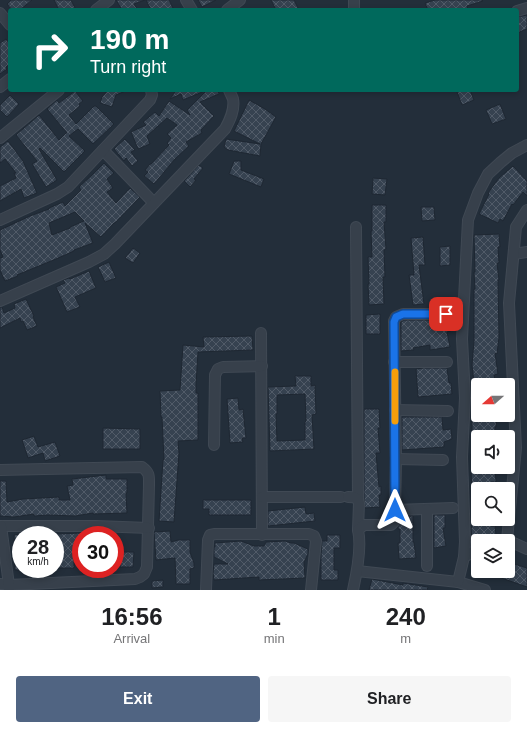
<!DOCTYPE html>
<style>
body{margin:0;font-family:Arial,sans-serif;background:#f6f6f6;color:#202124;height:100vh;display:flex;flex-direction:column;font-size:15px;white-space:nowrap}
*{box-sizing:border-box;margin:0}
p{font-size:13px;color:#757577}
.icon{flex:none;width:22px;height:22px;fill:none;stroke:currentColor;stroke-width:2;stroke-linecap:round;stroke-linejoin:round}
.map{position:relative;height:590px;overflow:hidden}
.side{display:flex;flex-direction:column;background:#fff;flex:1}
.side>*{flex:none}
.banner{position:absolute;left:8px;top:8px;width:511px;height:84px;border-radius:4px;box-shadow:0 2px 6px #0003;background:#00695c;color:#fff;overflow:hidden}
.needle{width:26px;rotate:249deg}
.controls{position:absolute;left:471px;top:378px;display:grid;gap:8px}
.controls a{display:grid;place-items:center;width:44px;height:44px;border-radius:4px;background:#fff;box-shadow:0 2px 6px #0003;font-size:20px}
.speed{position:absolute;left:12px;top:526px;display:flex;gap:8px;font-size:20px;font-weight:700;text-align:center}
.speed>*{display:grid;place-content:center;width:52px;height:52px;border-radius:50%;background:#fff;box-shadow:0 2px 6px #0003;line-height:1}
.speed small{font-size:10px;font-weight:400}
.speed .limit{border:6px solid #d22;background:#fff;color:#111}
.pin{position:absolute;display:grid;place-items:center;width:34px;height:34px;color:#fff;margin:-17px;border-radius:8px;box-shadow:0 2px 6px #0006}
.me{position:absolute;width:44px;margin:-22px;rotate:0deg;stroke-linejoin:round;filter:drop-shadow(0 0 3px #0008)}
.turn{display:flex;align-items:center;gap:14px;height:84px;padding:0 16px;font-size:18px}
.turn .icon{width:52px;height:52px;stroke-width:2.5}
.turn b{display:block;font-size:28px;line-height:34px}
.eta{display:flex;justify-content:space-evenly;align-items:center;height:68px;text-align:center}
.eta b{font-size:24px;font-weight:800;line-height:28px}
.cta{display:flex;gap:8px;margin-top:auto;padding:8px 16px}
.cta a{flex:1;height:46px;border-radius:4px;background:#506482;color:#fff;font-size:16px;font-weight:800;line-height:46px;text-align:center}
.cta a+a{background:#f6f6f6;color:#202124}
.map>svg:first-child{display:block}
.building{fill:url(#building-cross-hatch);stroke:#1e2732;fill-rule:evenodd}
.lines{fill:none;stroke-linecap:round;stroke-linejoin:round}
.minor-casing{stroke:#404954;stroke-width:12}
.minor{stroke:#37404b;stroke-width:10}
.route-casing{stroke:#114b97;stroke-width:10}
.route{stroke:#1a73e8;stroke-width:7}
.slow{stroke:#f59e0b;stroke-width:7}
</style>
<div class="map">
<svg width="527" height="590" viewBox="0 0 527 590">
<defs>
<pattern id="building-cross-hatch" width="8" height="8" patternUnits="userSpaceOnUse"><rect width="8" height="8" fill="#364250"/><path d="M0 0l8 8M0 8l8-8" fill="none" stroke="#515b68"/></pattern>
</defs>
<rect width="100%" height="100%" fill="#232e3a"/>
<g class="building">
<polygon points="11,0 32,0 20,10 12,10 7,4"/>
<polygon points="54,0 71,0 76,10 59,10"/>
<polygon points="116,0 145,0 134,4 138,10 122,10"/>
<polygon points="146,0 169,0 174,10 151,10"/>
<polygon points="198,0 216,0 202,7"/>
<polygon points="271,0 294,0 299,10 276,10"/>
<polygon points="435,0 482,0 483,1 467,6 468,10 428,10 425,3"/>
<polygon points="527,15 527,29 517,33 517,17"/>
<polygon points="6,39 10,44 10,64 6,67 7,69 0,74 0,43"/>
<polygon points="108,90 128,90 116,95 112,107 100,103 102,97"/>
<polygon points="176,90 218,90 219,94 200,102 214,116 201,130 202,133 186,142 189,146 175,159 154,184 144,176 148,172 145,170 150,164 151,164 169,145 167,143 171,138 167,134 177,125 167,118 147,136 150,144 138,149 131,132 146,125 143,122 155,112 159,116 169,101 190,115 187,110 207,90 183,100 181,94 170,99"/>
<polygon points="463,90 470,90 474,100 462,105 457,92"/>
<polygon points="75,91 83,101 79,104 80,106 69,115 76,124 94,106 96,106 114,124 93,144 78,129 69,136 85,151 64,172 40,148 39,149 57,180 46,187 32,164 37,161 16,135 39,115 59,140 66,133 67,133 47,109 57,100 59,103"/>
<polygon points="10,95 19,104 7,117 0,110 0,105"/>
<polygon points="249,100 265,109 276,117 261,144 260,156 228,150 224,147 226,139 260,144 234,131"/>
<polygon points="500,104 506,119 492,124 486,110"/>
<polygon points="125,139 135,150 131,152 138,161 132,166 126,158 124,161 114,149"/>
<polygon points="8,141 23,161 37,193 24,198 21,189 0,201 0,186 16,178 14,173 16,173 5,159 0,163 0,147"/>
<polygon points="234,161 241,161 241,170 264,179 261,187 229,174"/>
<path d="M104 163 114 173 107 179 113 188 107 192 116 203 130 188 140 197 115 223H114L101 237 85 223 93 243 74 250V251L56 259 17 275 18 276 5 281 0 270V258L3 257 0 250V230L30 216 49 209V208L63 202 65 206 81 190 79 187 92 175ZM75 212 84 221 70 227V228L52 235 49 223Z"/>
<polygon points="199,165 203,168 194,179 196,180 190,187 184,181"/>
<polygon points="513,166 527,181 527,196 523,192 513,205 512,204 503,221 500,219 498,223 479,214 489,194 488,193 499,178"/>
<polygon points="373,178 387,179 385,195 372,194"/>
<polygon points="372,205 386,205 386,222 384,222 386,249 384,250 385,277 383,277 384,304 369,305 368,284 369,284 368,257 372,257 371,231 372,231"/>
<polygon points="421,207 434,207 435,220 422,221"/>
<polygon points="499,234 500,247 498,247 499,263 497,263 499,280 498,280 499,337 497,354 495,353 498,374 494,375 496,385 478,385 478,417 497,417 496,427 495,427 495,437 478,437 478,467 495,467 496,482 491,482 491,484 478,485 478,519 491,519 491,526 495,526 496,535 493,538 492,538 492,540 472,542 471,528 472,528 471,490 472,490 471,472 472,472 471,454 472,454 472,398 475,398 472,382 474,382 472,365 474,341 474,289 475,289 474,272 475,272 474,235"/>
<polygon points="423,237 425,265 419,265 424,304 413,305 409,275 414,275 411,238"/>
<polygon points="450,246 450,265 440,266 440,247"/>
<polygon points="133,248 140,253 133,263 125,258"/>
<polygon points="109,262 116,278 105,282 98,267"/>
<polygon points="89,271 96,288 75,297 80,307 67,312 56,287 65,283 63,280 69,278 70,279"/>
<polygon points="26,299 34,316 33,317 37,326 27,330 23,321 21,322 20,318 0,328 0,307 2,307 4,313 15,308 14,304"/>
<polygon points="380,314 380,334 366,334 366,315"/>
<polygon points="451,318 451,331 447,332 450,347 430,350 430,345 413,348 414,350 401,351 401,322 404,320 446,320"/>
<polygon points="252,336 253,350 198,352 196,385 196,393 198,393 198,440 178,441 179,453 174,522 159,521 163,460 164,460 162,417 161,417 160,391 180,390 183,345 204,347 203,337"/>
<polygon points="423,368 447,368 449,383 451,383 452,394 418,397 416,369"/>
<path d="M295 376H311V386L315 385 316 414 312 415 314 449 270 451 268 387 296 386ZM305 394 306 421 305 422V440L277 441 276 414H277V395Z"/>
<polygon points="238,398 239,410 243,409 246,438 242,438 243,442 230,443 227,399"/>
<polygon points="364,409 379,409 380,428 378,428 380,453 376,453 379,487 381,486 381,495 379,495 380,507 365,508 364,499"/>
<polygon points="402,417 442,417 443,430 451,429 452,439 444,442 444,447 402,450"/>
<polygon points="103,428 140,429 140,449 103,449"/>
<polygon points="34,436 38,447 55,442 60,456 45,461 43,453 28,458 22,440"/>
<polygon points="106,475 106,479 127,479 127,493 126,493 127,513 93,514 93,513 75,516 48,515 34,516 34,514 14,517 0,516 0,481 6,481 7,502 23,499 59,497 59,500 70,500 67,486 73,485 72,479"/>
<polygon points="203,500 251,500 251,515 209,515 209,509 203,509"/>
<polygon points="305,507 306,514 314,513 315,521 268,526 268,511"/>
<polygon points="434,515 445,515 445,528 443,528 446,546 434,548"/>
<polygon points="401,516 413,516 413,542 414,542 416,558 399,559 398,543 400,543 400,529 398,529 398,527 400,523"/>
<polygon points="170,531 171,542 178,540 190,540 190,552 194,563 194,568 190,569 190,584 176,584 175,558 156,560 154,532"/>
<polygon points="81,533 81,547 74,547 74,568 56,568 56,534"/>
<polygon points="21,534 21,570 15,570 15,548 14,535"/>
<polygon points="327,535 340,535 340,548 334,548 334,570 338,570 338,580 321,580 321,555 322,541 327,541"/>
<polygon points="241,541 254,546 264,546 266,542 285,541 291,543 294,543 308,549 308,554 304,562 305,578 259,580 259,577 214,580 213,573 214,564 228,564 214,557 214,547 215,547 215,543"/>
<polygon points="120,552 134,552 133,567 120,567"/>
<polygon points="508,562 527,568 527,587 484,572 484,571 508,571"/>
<polygon points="372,579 403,585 403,583 428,587 427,590 369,590"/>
<polygon points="163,580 163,587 152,588 152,581"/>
</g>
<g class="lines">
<g class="minor-casing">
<g id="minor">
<polyline points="186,0 192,10"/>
<polyline points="96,10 109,0"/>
<polyline points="227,10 240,0"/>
<polyline points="354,10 354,0"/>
<polyline points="517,11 527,8"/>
<polyline points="0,13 10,25"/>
<polyline points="0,87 10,79"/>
<polyline points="0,138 59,90"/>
<polyline points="103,150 154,203"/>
<polyline points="0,220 57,194 68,187 150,100 152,95 151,90"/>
<polyline points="356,227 358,499"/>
<polyline points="514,254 527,252"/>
<path d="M0 301 89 262 104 254 115 244 225 129C230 120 235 110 233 99 232 96 230 93 229 90"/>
<polyline points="261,333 262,535"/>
<polyline points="394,362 447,362"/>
<polyline points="395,410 448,411"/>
<polyline points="214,445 215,375 218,369 223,367 262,366"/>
<polyline points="396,459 443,460"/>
<path d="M0 470 45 469 142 467C150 473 149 476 149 485L147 567 144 574 140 577 135 579 9 585 0 584"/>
<polyline points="262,497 341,497"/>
<path d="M348 497C354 497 357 497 359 503L358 530"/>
<polyline points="395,510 453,508"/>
<polyline points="0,526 96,526 149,528"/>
<polyline points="1,526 9,585 9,590"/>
<polyline points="507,540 516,448 509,303 516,227 527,210"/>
<polyline points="499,541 507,540 527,549"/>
<polyline points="464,557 478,549"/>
<polyline points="427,566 427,509"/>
<polyline points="357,571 458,582 485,590"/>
<polyline points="458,582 464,557 465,542 462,457 465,398 462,339 468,220 478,193 488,174 501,162 512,153 527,145"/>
<polyline points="206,590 208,540 210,535 215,534 309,534 314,536 316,541 311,590"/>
<path d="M353 590C357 572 362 547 358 530L364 525H391L394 522 395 510 396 459 394 321 396 317 403 314H446"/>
</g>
</g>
<use href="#minor" class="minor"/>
</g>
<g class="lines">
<g class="route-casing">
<polyline id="route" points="395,510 394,322 396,317 403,314 446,314"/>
</g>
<use href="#route" class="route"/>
<polyline class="slow" points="395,372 395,421"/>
</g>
</svg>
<div class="controls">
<a><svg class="needle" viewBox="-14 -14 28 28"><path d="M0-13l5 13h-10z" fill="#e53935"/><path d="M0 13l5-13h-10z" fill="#757577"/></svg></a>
<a><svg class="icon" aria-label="sound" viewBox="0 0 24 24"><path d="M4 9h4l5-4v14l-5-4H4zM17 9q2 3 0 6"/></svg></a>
<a><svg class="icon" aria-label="search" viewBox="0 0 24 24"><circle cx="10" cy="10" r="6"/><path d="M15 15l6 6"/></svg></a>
<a><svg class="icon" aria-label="layers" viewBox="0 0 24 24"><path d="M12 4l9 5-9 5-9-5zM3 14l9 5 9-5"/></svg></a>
</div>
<div class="speed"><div>28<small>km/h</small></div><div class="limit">30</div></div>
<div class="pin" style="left:446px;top:314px;background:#d93025"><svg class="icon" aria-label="arrive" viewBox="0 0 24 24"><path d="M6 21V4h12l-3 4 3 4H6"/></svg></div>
<svg class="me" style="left:395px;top:510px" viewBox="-20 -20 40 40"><path d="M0-17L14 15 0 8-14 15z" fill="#1a73e8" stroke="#fff" stroke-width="4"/></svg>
<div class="banner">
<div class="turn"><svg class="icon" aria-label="right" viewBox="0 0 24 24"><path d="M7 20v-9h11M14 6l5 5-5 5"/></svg><div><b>190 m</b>Turn right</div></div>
</div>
</div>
<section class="side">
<div class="eta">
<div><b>16:56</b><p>Arrival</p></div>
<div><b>1</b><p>min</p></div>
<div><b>240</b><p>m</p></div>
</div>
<div class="cta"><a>Exit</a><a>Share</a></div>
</section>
